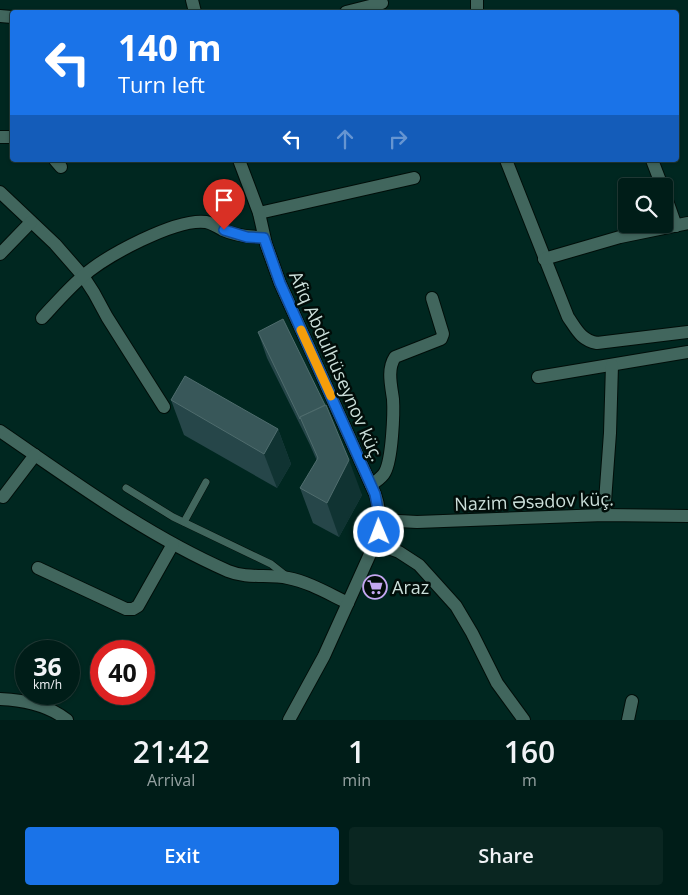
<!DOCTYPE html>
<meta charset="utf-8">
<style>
body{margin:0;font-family:"Open Sans",sans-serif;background:#0a2621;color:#f1f3f6;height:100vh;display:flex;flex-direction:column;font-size:19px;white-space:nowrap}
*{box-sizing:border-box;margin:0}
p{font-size:16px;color:#95a2a2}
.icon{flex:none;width:28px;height:28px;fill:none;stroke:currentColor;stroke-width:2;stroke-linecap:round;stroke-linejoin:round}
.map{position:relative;height:720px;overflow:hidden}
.sheet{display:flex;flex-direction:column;background:#001d18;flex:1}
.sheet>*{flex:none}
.banner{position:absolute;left:10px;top:10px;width:669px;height:152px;border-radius:5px;box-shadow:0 1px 4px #0004,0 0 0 1px #223b37;background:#1a73e8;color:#fff;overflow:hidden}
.controls{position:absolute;left:618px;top:178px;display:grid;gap:10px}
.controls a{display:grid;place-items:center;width:55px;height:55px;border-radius:5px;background:#001d18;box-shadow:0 1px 4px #0004,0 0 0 1px #223b37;font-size:25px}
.speed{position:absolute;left:15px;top:640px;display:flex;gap:10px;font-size:25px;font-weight:700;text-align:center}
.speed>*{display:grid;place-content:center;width:65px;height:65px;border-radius:50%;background:#001d18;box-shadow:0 1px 4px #0004,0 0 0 1px #223b37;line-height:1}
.speed small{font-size:12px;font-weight:400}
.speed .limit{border:8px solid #d22;background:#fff;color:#111}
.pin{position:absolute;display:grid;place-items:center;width:42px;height:42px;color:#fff;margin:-51px -21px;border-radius:50% 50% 50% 0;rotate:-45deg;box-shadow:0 0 5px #0007}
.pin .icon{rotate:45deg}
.me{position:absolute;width:55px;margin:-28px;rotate:359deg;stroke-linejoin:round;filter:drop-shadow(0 0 4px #0008)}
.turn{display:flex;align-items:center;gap:18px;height:105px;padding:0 25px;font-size:22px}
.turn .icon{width:65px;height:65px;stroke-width:2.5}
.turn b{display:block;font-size:35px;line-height:42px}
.lanes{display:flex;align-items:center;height:48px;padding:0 25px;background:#0003;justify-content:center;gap:25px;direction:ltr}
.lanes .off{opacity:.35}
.eta{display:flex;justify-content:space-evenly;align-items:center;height:85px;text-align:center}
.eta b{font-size:30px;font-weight:600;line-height:35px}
.action{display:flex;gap:10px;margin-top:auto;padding:10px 25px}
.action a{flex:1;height:58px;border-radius:5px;background:#1a73e8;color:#fff;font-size:20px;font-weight:600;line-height:58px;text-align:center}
.action a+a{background:#0a2621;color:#f1f3f6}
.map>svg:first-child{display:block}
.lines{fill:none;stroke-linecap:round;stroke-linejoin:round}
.lane-casing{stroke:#000e09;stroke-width:8}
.street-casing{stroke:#000e09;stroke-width:14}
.secondary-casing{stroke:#000e09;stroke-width:14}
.lane{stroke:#41665d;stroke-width:7}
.street{stroke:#41665d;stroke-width:12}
.secondary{stroke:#41665d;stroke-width:12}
.wall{fill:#264649}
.shaded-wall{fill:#103332}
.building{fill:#385759;stroke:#4f6c6d}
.route-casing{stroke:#114b97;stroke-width:12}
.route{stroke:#1a73e8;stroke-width:9}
.slow{stroke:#f59e0b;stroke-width:9}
.labels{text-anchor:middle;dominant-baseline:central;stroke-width:5;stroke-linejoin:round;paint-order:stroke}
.street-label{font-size:18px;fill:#cbdfda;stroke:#010d09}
.poi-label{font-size:18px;fill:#cbdfda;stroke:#010d09;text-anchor:start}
</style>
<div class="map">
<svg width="688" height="720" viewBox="0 0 688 720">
<rect width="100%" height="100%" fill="#002720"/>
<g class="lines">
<g class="lane-casing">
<g id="lane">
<polyline points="126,488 173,517 271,564 285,575"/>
<polyline points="184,522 206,482"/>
</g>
</g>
<g class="street-casing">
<g id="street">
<polyline points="477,0 477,12"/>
<polyline points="346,12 382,3"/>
<polyline points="0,16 12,17"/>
<polyline points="0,137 12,137"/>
<polyline points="55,160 61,167"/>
<path d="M506 160 568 317C577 330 581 340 597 343L688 332"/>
<polyline points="652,160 662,186"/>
<polyline points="0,192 55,244 83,276 94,293 107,317 164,407"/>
<polyline points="664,192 676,226"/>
<polyline points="259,213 414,178"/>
<polyline points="0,254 31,222"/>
<polyline points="544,259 620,237 688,223"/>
<path d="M42 318C55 304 68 289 82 277 105 256 176 218 206 222 212 223 218 227 223 230 236 236 250 237 264 237"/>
<polyline points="538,377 688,352"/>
<path d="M0 431C73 481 146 535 228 571 247 579 268 574 288 578 309 582 329 594 348 603"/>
<path d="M371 485C376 481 382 478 385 472 392 459 394 414 393 399 391 385 387 369 395 357L441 339 443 334 432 298"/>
<polyline points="3,497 35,455"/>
<polyline points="604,515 610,433 612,365"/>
<polyline points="375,543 399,552 419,565 456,606 472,633 497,683 524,720"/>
<polyline points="38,568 126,609 133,609 138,606 173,544"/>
<path d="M0 699C24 700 48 705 67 720"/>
<polyline points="628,720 632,701"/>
</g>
</g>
<g class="secondary-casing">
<g id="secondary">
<polyline points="192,0 195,12"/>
<path d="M239 160 259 213 266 244 280 283 375 494C381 511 381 526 375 543L324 656 289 720"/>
<polyline points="380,520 417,522 604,515 688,516"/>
</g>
</g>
<use href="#lane" class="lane"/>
<use href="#street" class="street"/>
<use href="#secondary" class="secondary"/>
</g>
<g class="wall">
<polygon points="258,332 362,495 339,537 313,523 300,488 317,461 310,445 267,358"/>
<polygon points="171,400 278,429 291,464 277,488 184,435"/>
</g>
<g class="shaded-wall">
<polygon points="278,429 291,464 277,488 264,454"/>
<polygon points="349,460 362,495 339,537 327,503"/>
</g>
<g class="building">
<polygon points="283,319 325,405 300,417 300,419 258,332"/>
<polygon points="185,376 278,429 264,454 171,400"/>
<polygon points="326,405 349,460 327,503 300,488 318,458 300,417"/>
</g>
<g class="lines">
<g class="route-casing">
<polyline id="route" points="224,230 247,237 264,238 280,283 375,494 380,520 379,532"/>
</g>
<use href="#route" class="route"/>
<polyline class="slow" points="301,330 331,396"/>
</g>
<defs>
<g id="supermarket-ring" transform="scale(1.25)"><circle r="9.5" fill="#010d09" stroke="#c4a7f1" stroke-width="1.5"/><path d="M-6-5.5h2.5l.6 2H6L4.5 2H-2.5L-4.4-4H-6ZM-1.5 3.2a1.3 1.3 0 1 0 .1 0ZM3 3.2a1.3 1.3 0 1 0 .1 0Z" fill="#c4a7f1"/></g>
</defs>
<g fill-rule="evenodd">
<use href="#supermarket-ring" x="375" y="587"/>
</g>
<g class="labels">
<g class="street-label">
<text transform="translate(337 366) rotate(66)">Afiq Abdulhüseynov küç.</text>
<text transform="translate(534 501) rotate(-2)">Nazim Əsədov küç.</text>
</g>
<g class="poi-label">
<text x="392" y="587">Araz</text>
</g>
</g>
</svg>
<div class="controls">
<a><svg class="icon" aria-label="search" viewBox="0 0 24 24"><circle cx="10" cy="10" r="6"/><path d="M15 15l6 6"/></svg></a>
</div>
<div class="speed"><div>36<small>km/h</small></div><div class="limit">40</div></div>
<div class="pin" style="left:224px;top:230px;background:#d93025"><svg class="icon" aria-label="arrive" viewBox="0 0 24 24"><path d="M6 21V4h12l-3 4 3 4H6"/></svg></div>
<svg class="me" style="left:379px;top:532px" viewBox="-20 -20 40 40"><circle r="17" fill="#1a73e8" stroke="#fff" stroke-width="3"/><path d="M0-11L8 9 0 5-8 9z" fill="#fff"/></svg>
<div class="banner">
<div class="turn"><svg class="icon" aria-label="left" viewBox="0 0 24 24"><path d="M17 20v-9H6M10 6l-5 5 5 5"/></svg><div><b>140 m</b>Turn left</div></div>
<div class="lanes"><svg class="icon" aria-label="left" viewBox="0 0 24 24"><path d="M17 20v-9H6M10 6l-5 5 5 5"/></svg><svg class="icon off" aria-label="ahead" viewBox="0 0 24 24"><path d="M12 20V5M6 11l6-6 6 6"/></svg><svg class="icon off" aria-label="right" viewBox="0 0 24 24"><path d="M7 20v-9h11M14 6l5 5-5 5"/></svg></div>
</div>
</div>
<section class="sheet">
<div class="eta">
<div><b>21:42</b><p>Arrival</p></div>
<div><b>1</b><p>min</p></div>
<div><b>160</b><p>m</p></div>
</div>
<div class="action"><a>Exit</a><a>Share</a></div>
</section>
